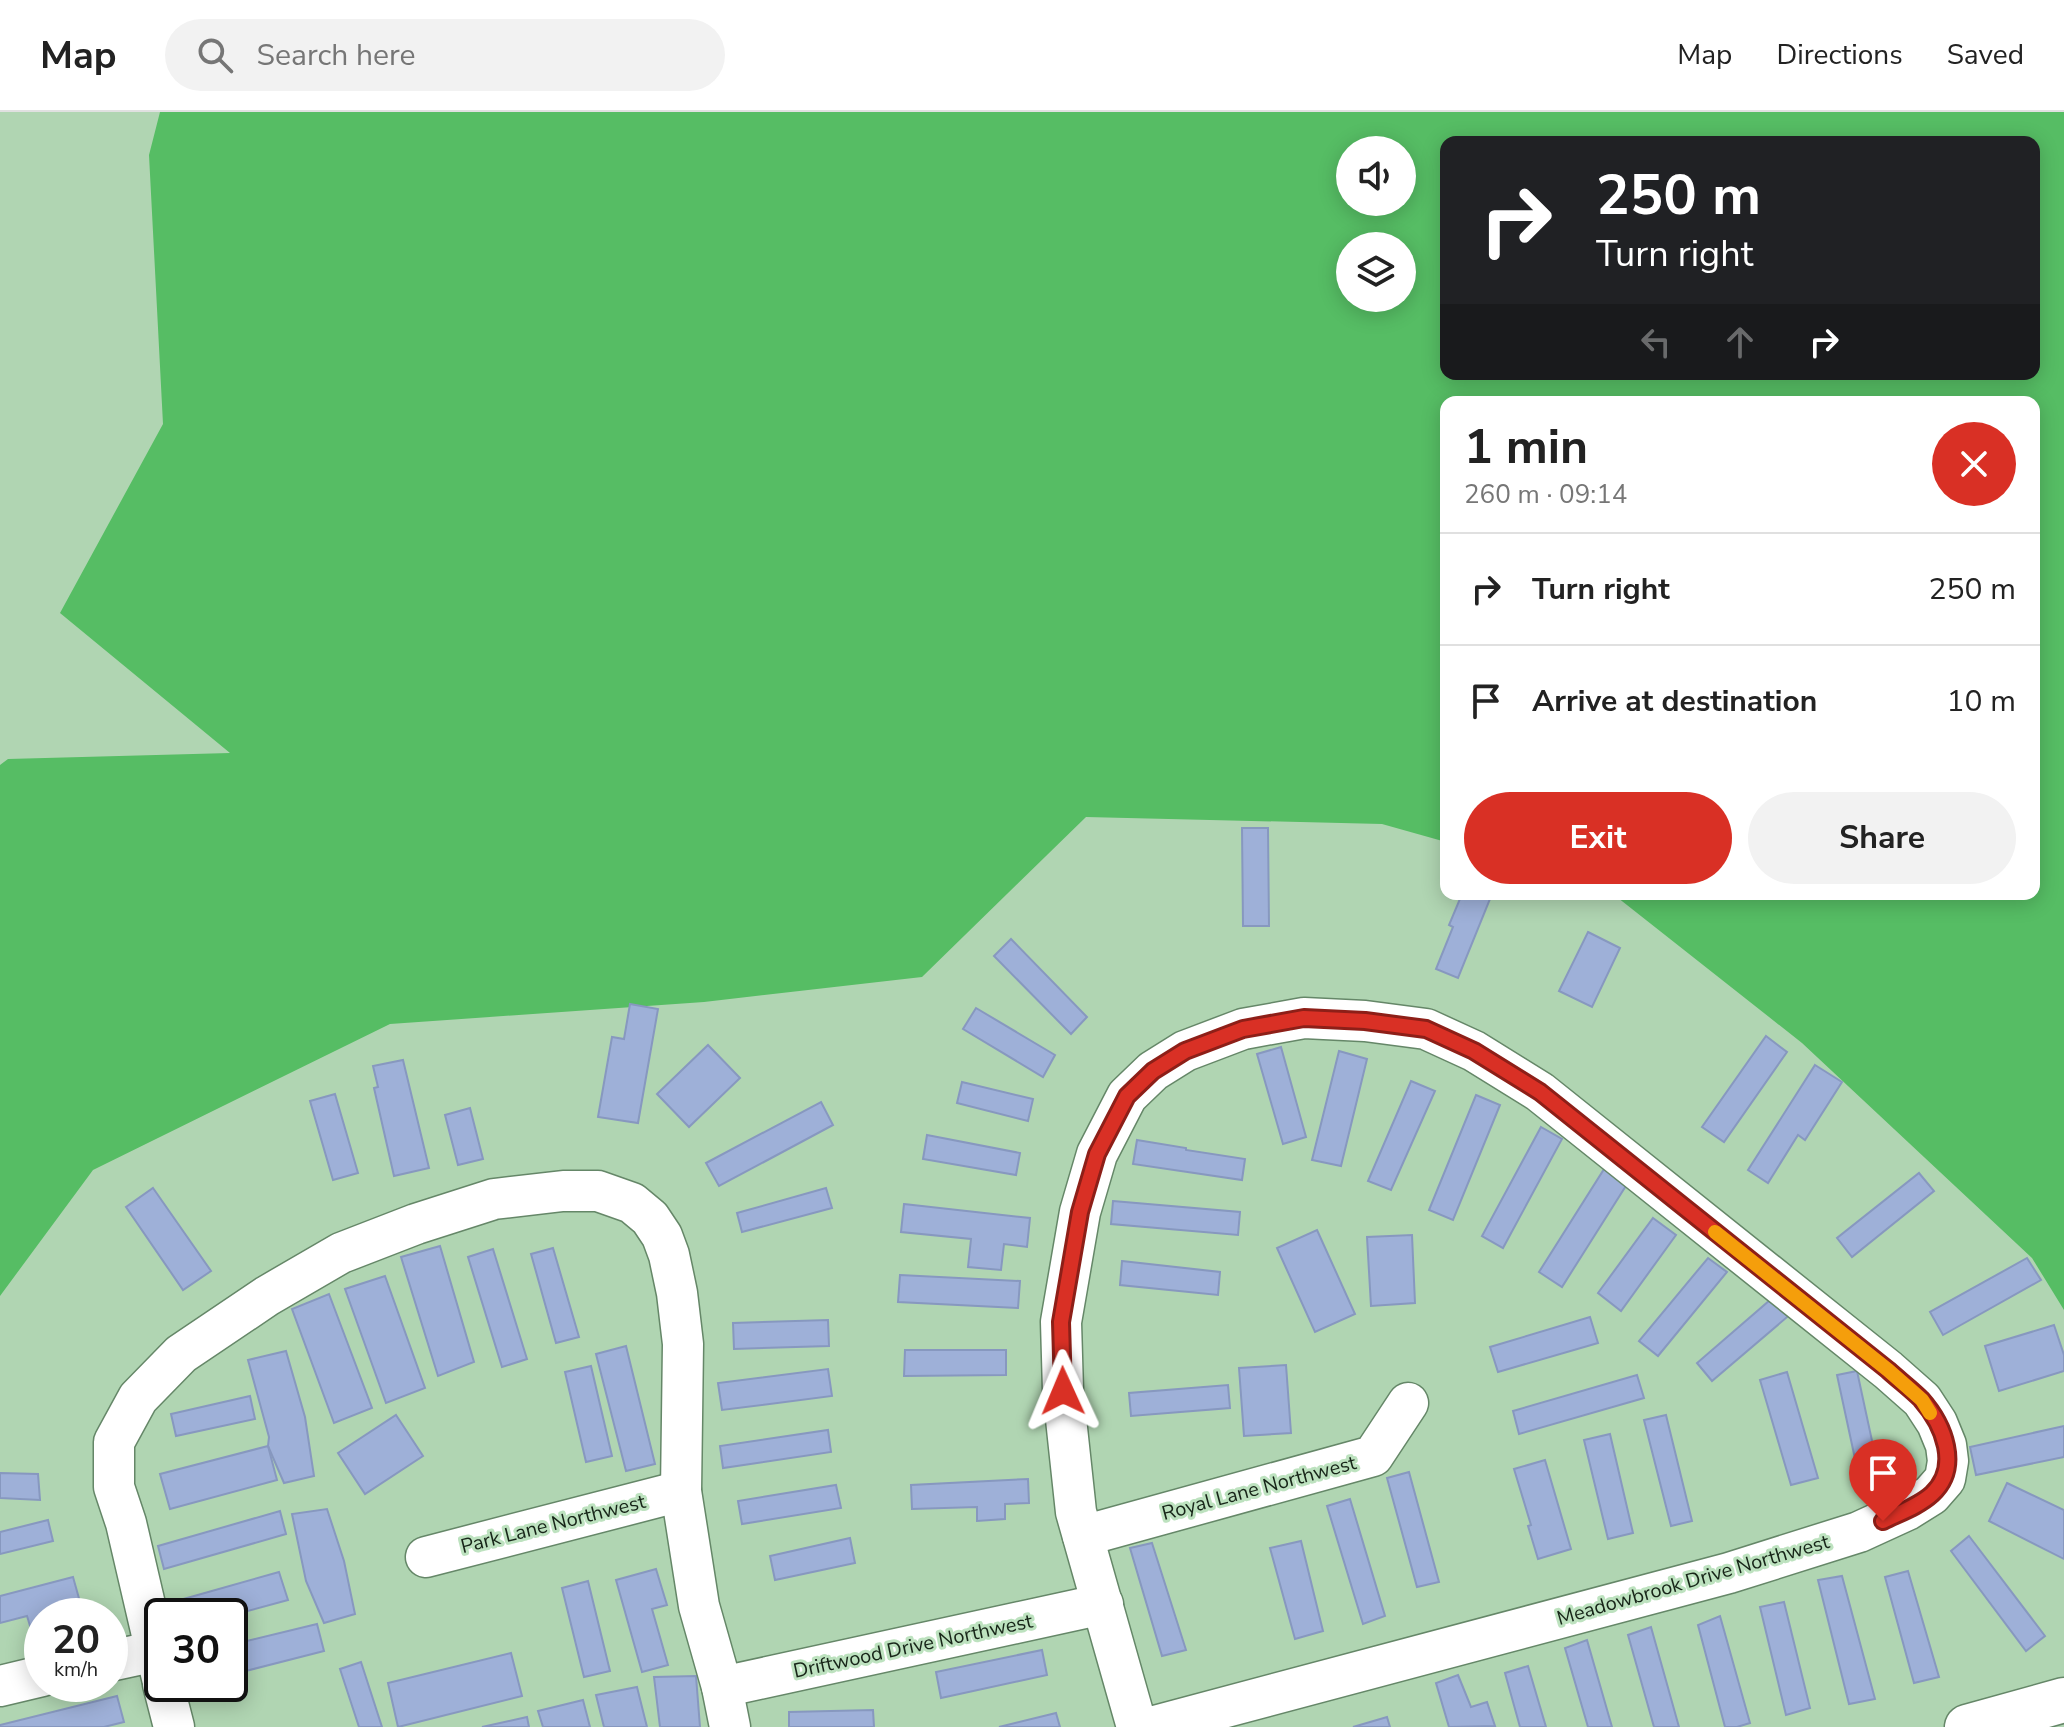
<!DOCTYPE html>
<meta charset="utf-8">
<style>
body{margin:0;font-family:"Nunito Sans",sans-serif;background:#f2f2f2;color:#222;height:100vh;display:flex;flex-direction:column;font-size:30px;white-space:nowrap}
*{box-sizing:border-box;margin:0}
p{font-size:26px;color:#767676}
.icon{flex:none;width:44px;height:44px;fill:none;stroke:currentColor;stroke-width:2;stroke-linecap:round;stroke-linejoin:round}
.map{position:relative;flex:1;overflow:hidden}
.sheet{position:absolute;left:1440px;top:284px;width:600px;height:504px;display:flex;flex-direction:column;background:#fff;border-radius:16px;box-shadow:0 4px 20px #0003}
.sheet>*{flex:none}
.banner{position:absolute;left:1440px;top:24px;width:600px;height:244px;border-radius:16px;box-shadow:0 4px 20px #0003;background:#202124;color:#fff;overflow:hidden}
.controls{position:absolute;left:1336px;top:24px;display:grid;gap:16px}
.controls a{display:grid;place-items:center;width:80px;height:80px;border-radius:50%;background:#fff;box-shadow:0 4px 20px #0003;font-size:40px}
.speed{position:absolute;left:24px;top:1486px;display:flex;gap:16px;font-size:40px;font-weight:700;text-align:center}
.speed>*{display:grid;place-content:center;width:104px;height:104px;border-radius:50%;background:#fff;box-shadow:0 4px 20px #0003;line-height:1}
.speed small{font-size:20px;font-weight:400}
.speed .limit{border:4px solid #111;border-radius:12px;background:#fff;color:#111}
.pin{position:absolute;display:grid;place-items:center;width:68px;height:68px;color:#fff;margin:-82px -34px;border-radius:50% 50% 50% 0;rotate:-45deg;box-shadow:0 0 8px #0007}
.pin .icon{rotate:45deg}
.me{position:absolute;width:88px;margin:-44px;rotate:359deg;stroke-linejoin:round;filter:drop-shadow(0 0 6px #0008)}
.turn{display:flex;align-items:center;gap:28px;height:168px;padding:0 24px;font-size:36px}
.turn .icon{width:104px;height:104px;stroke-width:2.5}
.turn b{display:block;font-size:56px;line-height:68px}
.lanes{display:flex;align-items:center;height:76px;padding:0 24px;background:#0003;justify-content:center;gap:40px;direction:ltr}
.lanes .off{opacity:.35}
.round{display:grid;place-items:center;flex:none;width:84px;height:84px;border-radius:42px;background:#f2f2f2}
.headline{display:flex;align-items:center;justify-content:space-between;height:136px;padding:0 24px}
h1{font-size:48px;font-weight:700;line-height:60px}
.primary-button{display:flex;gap:16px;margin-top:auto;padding:16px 24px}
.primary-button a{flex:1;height:92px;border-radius:48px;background:#d93025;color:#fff;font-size:32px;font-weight:700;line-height:92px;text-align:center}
.primary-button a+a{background:#f2f2f2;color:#222}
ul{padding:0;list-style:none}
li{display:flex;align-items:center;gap:24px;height:112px;padding:0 24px;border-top:2px solid #e0e0e0}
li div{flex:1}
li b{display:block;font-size:30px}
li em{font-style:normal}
header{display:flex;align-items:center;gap:48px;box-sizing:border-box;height:112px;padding:0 40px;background:#fff;border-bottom:2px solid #e0e0e0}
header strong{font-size:38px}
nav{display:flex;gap:44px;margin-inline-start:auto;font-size:28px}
.search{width:560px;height:72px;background:#f2f2f2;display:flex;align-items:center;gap:20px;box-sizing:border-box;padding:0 28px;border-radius:44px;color:#767676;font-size:30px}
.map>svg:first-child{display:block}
.green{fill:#56bd64;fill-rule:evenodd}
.building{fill:#9eb0d8;stroke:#8798bf;stroke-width:2}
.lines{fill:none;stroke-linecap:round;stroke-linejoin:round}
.minor-casing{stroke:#658768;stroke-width:43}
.tertiary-casing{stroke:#658768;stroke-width:47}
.minor{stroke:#fff;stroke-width:40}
.tertiary{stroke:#fff;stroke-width:44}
.route-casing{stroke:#8d1f18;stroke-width:20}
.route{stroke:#d93025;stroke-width:14}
.slow{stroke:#f59e0b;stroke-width:14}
.labels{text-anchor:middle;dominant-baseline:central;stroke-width:6;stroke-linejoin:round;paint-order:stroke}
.street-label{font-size:20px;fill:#172518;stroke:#bde2bf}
</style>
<header>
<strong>Map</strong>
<div class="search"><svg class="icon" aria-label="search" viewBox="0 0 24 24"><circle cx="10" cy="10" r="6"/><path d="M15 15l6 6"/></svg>Search here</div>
<nav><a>Map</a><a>Directions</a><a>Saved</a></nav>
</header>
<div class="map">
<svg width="2064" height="1615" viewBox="0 0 2064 1615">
<rect width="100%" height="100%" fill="#b0d5b2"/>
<path class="green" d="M160 0H2064V1198L2032 1146 1802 931 1613 782H2034V290H1446V730L1382 712 1086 705 922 865 704 890 390 912 93 1058 0 1184V653L8 647 230 641 60 501 163 312 149 43ZM1446 30H2034V262H1446ZM1350 38H1402V90H1350ZM1350 134H1402V186H1350Z"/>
<g class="building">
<polygon points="1242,716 1268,716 1269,814 1243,814"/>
<polygon points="1462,782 1492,782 1458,866 1436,857 1453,815 1449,813"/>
<polygon points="1588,820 1620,836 1592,895 1559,879"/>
<polygon points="1011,827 1087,905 1071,922 994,844"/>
<polygon points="630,892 658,897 638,1011 598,1005 612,925 624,927"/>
<polygon points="976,896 1055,943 1043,965 963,917"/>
<polygon points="1766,924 1787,940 1724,1030 1702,1015"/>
<polygon points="708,933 740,966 689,1015 657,982"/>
<polygon points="1281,935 1306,1025 1283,1032 1257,942"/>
<polygon points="1339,939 1367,947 1341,1054 1312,1048"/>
<polygon points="403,948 429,1056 394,1064 374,976 378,975 373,954"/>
<polygon points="1815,953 1842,970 1805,1028 1798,1023 1768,1071 1748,1058"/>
<polygon points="1411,969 1435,979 1391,1078 1368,1069"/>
<polygon points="962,970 1033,987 1028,1009 957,991"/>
<polygon points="335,982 358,1061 333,1068 310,989"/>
<polygon points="1476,983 1500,993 1453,1108 1429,1098"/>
<polygon points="821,990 833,1013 719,1074 706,1051"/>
<polygon points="470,996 483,1047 458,1053 445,1003"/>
<polygon points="1541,1015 1562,1027 1503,1136 1482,1124"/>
<polygon points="927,1023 1020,1041 1016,1063 923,1047"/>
<polygon points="1137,1028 1186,1036 1186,1038 1245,1047 1242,1068 1133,1052"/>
<polygon points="1606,1054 1629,1069 1562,1175 1539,1160"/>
<polygon points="1919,1061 1934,1079 1852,1145 1837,1126"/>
<polygon points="153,1076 211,1159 183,1178 126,1095"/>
<polygon points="826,1076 832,1096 742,1120 737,1101"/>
<polygon points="1113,1089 1240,1100 1238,1123 1111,1112"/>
<polygon points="904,1092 1030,1106 1027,1135 1004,1132 1001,1158 968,1155 971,1127 901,1120"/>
<polygon points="1653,1106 1676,1123 1621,1199 1598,1181"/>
<polygon points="1317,1118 1355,1202 1315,1220 1277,1136"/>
<polygon points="1412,1123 1415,1191 1371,1194 1367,1125"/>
<polygon points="440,1134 474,1250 438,1264 401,1145"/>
<polygon points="553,1136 579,1225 556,1231 531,1142"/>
<polygon points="493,1137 527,1247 502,1255 468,1145"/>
<polygon points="1708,1146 1727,1160 1658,1244 1639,1229"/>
<polygon points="2027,1146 2041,1168 1943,1223 1930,1200"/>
<polygon points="1122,1149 1220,1160 1218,1183 1120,1173"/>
<polygon points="900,1163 1020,1169 1018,1196 898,1190"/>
<polygon points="385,1164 425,1276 386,1291 345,1177"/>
<polygon points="329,1182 372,1296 334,1311 292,1197"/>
<polygon points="1777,1182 1793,1200 1712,1269 1697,1251"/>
<polygon points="1590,1205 1598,1231 1498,1260 1490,1235"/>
<polygon points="828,1208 829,1234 734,1237 733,1211"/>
<polygon points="2054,1213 2064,1243 2064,1259 1999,1279 1985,1234"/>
<polygon points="626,1234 655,1352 626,1359 596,1242"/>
<polygon points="905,1238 1006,1238 1006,1263 904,1264"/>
<polygon points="286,1239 305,1305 314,1364 284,1371 268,1334 269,1325 248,1248"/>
<polygon points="1286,1253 1291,1321 1244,1324 1239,1256"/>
<polygon points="591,1254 612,1344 586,1350 565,1260"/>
<polygon points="828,1257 832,1284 722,1298 718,1271"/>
<polygon points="1857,1259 1877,1352 1857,1356 1837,1263"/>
<polygon points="1787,1260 1818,1366 1791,1373 1760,1268"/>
<polygon points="1637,1263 1644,1286 1519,1322 1513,1299"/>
<polygon points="1228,1273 1230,1296 1131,1304 1129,1281"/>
<polygon points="250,1284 255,1307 176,1324 171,1302"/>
<polygon points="396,1303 423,1344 365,1382 338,1341"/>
<polygon points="1666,1303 1692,1409 1671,1414 1644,1308"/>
<polygon points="2064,1314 2064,1345 1976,1363 1970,1335"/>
<polygon points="828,1318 831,1340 723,1356 720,1334"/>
<polygon points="1610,1322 1633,1421 1608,1427 1584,1328"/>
<polygon points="268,1334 277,1368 170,1397 160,1362"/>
<polygon points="1545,1348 1571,1437 1538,1447 1528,1414 1531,1413 1514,1357"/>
<polygon points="1409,1360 1439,1470 1417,1475 1387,1366"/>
<polygon points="0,1361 38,1362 40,1388 0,1386"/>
<polygon points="1028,1367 1029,1391 1005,1392 1005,1407 977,1409 977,1395 912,1397 911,1373"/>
<polygon points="2007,1371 2064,1398 2064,1447 1989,1409"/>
<polygon points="836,1373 841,1396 742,1412 738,1389"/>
<polygon points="1350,1387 1385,1504 1363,1512 1327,1394"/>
<polygon points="327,1397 344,1449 355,1502 324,1511 306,1469 292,1402"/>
<polygon points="280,1399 286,1422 164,1457 158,1434"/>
<polygon points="48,1408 53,1429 0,1442 0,1420"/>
<polygon points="1969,1424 2045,1524 2026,1539 1951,1439"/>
<polygon points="850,1426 855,1451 775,1468 770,1444"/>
<polygon points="1301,1429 1323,1519 1295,1527 1270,1436"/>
<polygon points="1152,1431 1186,1538 1162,1544 1130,1436"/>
<polygon points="656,1457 667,1493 652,1497 668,1553 642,1560 616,1468"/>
<polygon points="1908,1459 1939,1565 1914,1571 1885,1465"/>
<polygon points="279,1460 288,1488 229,1504 185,1504 180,1488"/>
<polygon points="1842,1464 1875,1587 1849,1592 1818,1468"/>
<polygon points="73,1465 80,1490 51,1497 52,1504 42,1504 42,1514 31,1517 27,1504 0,1511 0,1484"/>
<polygon points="588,1469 610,1559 584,1565 562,1476"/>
<polygon points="1784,1490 1810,1596 1786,1603 1760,1495"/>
<polygon points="1720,1504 1750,1611 1737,1615 1725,1615 1698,1513"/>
<polygon points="317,1512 324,1539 230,1563 230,1533"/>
<polygon points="1651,1515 1679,1615 1654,1615 1628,1523"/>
<polygon points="1587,1528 1612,1615 1588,1615 1565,1536"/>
<polygon points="1042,1538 1047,1563 941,1586 936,1560"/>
<polygon points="511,1541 522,1584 398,1615 388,1571"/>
<polygon points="361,1550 382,1615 359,1615 340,1557"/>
<polygon points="1528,1554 1546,1615 1520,1615 1505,1561"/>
<polygon points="1458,1563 1471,1595 1487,1590 1495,1614 1449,1615 1436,1571"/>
<polygon points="696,1564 700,1615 660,1615 654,1565"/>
<polygon points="637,1575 647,1615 604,1615 596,1583"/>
<polygon points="117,1584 124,1610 104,1615 0,1615 0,1613"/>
<polygon points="583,1588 590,1615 543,1615 538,1599"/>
<polygon points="873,1598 874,1615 789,1615 789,1600"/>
<polygon points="1056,1601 1060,1615 999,1615"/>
<polygon points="527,1605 529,1615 482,1615"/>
<polygon points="1387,1605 1390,1615 1353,1615"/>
</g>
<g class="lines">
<g class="minor-casing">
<g id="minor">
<polyline points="1083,1424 1373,1344 1408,1291"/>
<polyline points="426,1445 681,1379"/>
<polyline points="110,1549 156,1539"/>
<polyline points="162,1566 126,1411 114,1375 114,1330 138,1286 181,1242 267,1184 341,1141 416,1112 494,1087 563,1079 598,1079 632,1091 650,1106 662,1124 669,1143 677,1181 683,1232 681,1379 699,1494 722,1575 730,1615"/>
<polyline points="163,1572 174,1615"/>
<polyline points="0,1574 42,1564"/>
<polyline points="722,1575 1103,1492"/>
<polyline points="1137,1615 1076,1400 1063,1279 1061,1210 1080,1100 1097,1042 1127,984 1153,959 1185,939 1243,917 1304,906 1365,909 1426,917 1474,939 1540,980 1888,1258 1922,1288 1937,1311 1946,1333 1948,1349 1945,1367 1931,1383 1907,1398 1859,1420 1729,1461 1151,1615"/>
</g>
</g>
<g class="tertiary-casing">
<polyline id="tertiary" points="1967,1615 2064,1588"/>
</g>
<use href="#minor" class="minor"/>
<use href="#tertiary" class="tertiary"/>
</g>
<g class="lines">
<g class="route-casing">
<path id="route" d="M1063 1279 1061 1210 1080 1100 1097 1042 1127 984 1153 959 1185 939 1243 917 1304 906 1365 909 1426 917 1474 939 1540 980 1888 1258C1899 1268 1911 1277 1921 1287 1944 1313 1961 1355 1932 1382 1919 1394 1899 1401 1883 1409"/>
</g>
<use href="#route" class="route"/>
<polyline class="slow" points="1715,1120 1888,1258 1922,1288 1930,1301"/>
</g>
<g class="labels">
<g class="street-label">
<text transform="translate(1259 1376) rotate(-15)">Royal Lane Northwest</text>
<text transform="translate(553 1412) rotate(-14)">Park Lane Northwest</text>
<text transform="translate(1693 1468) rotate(-16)">Meadowbrook Drive Northwest</text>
<text transform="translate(913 1534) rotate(-12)">Driftwood Drive Northwest</text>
</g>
</g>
</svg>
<div class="controls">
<a><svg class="icon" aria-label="sound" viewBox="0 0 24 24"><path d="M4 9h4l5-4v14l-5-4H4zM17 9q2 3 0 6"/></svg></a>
<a><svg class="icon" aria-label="layers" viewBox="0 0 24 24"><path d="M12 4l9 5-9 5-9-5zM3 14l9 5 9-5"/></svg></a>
</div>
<div class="speed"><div>20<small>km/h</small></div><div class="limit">30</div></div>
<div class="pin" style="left:1883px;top:1409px;background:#d93025"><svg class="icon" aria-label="arrive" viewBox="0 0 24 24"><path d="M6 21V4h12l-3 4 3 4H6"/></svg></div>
<svg class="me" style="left:1063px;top:1279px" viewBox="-20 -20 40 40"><path d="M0-17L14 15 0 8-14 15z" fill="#d93025" stroke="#fff" stroke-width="4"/></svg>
<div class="banner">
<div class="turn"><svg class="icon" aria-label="right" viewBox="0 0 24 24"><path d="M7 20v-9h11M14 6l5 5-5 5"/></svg><div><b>250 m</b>Turn right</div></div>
<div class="lanes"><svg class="icon off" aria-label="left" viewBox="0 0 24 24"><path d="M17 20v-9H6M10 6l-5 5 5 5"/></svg><svg class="icon off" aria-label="ahead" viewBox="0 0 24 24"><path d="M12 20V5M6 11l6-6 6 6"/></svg><svg class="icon" aria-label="right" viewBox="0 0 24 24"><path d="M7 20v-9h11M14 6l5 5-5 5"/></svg></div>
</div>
<section class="sheet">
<div class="headline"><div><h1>1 min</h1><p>260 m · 09:14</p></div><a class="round" style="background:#d93025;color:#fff"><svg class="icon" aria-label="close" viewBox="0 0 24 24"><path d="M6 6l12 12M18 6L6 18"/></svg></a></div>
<ul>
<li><svg class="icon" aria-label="right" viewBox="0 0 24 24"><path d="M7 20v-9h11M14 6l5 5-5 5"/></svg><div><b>Turn right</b></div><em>250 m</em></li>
<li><svg class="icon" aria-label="arrive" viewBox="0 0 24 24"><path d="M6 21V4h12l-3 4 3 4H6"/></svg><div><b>Arrive at destination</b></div><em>10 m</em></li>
</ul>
<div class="primary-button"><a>Exit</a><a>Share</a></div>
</section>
</div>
